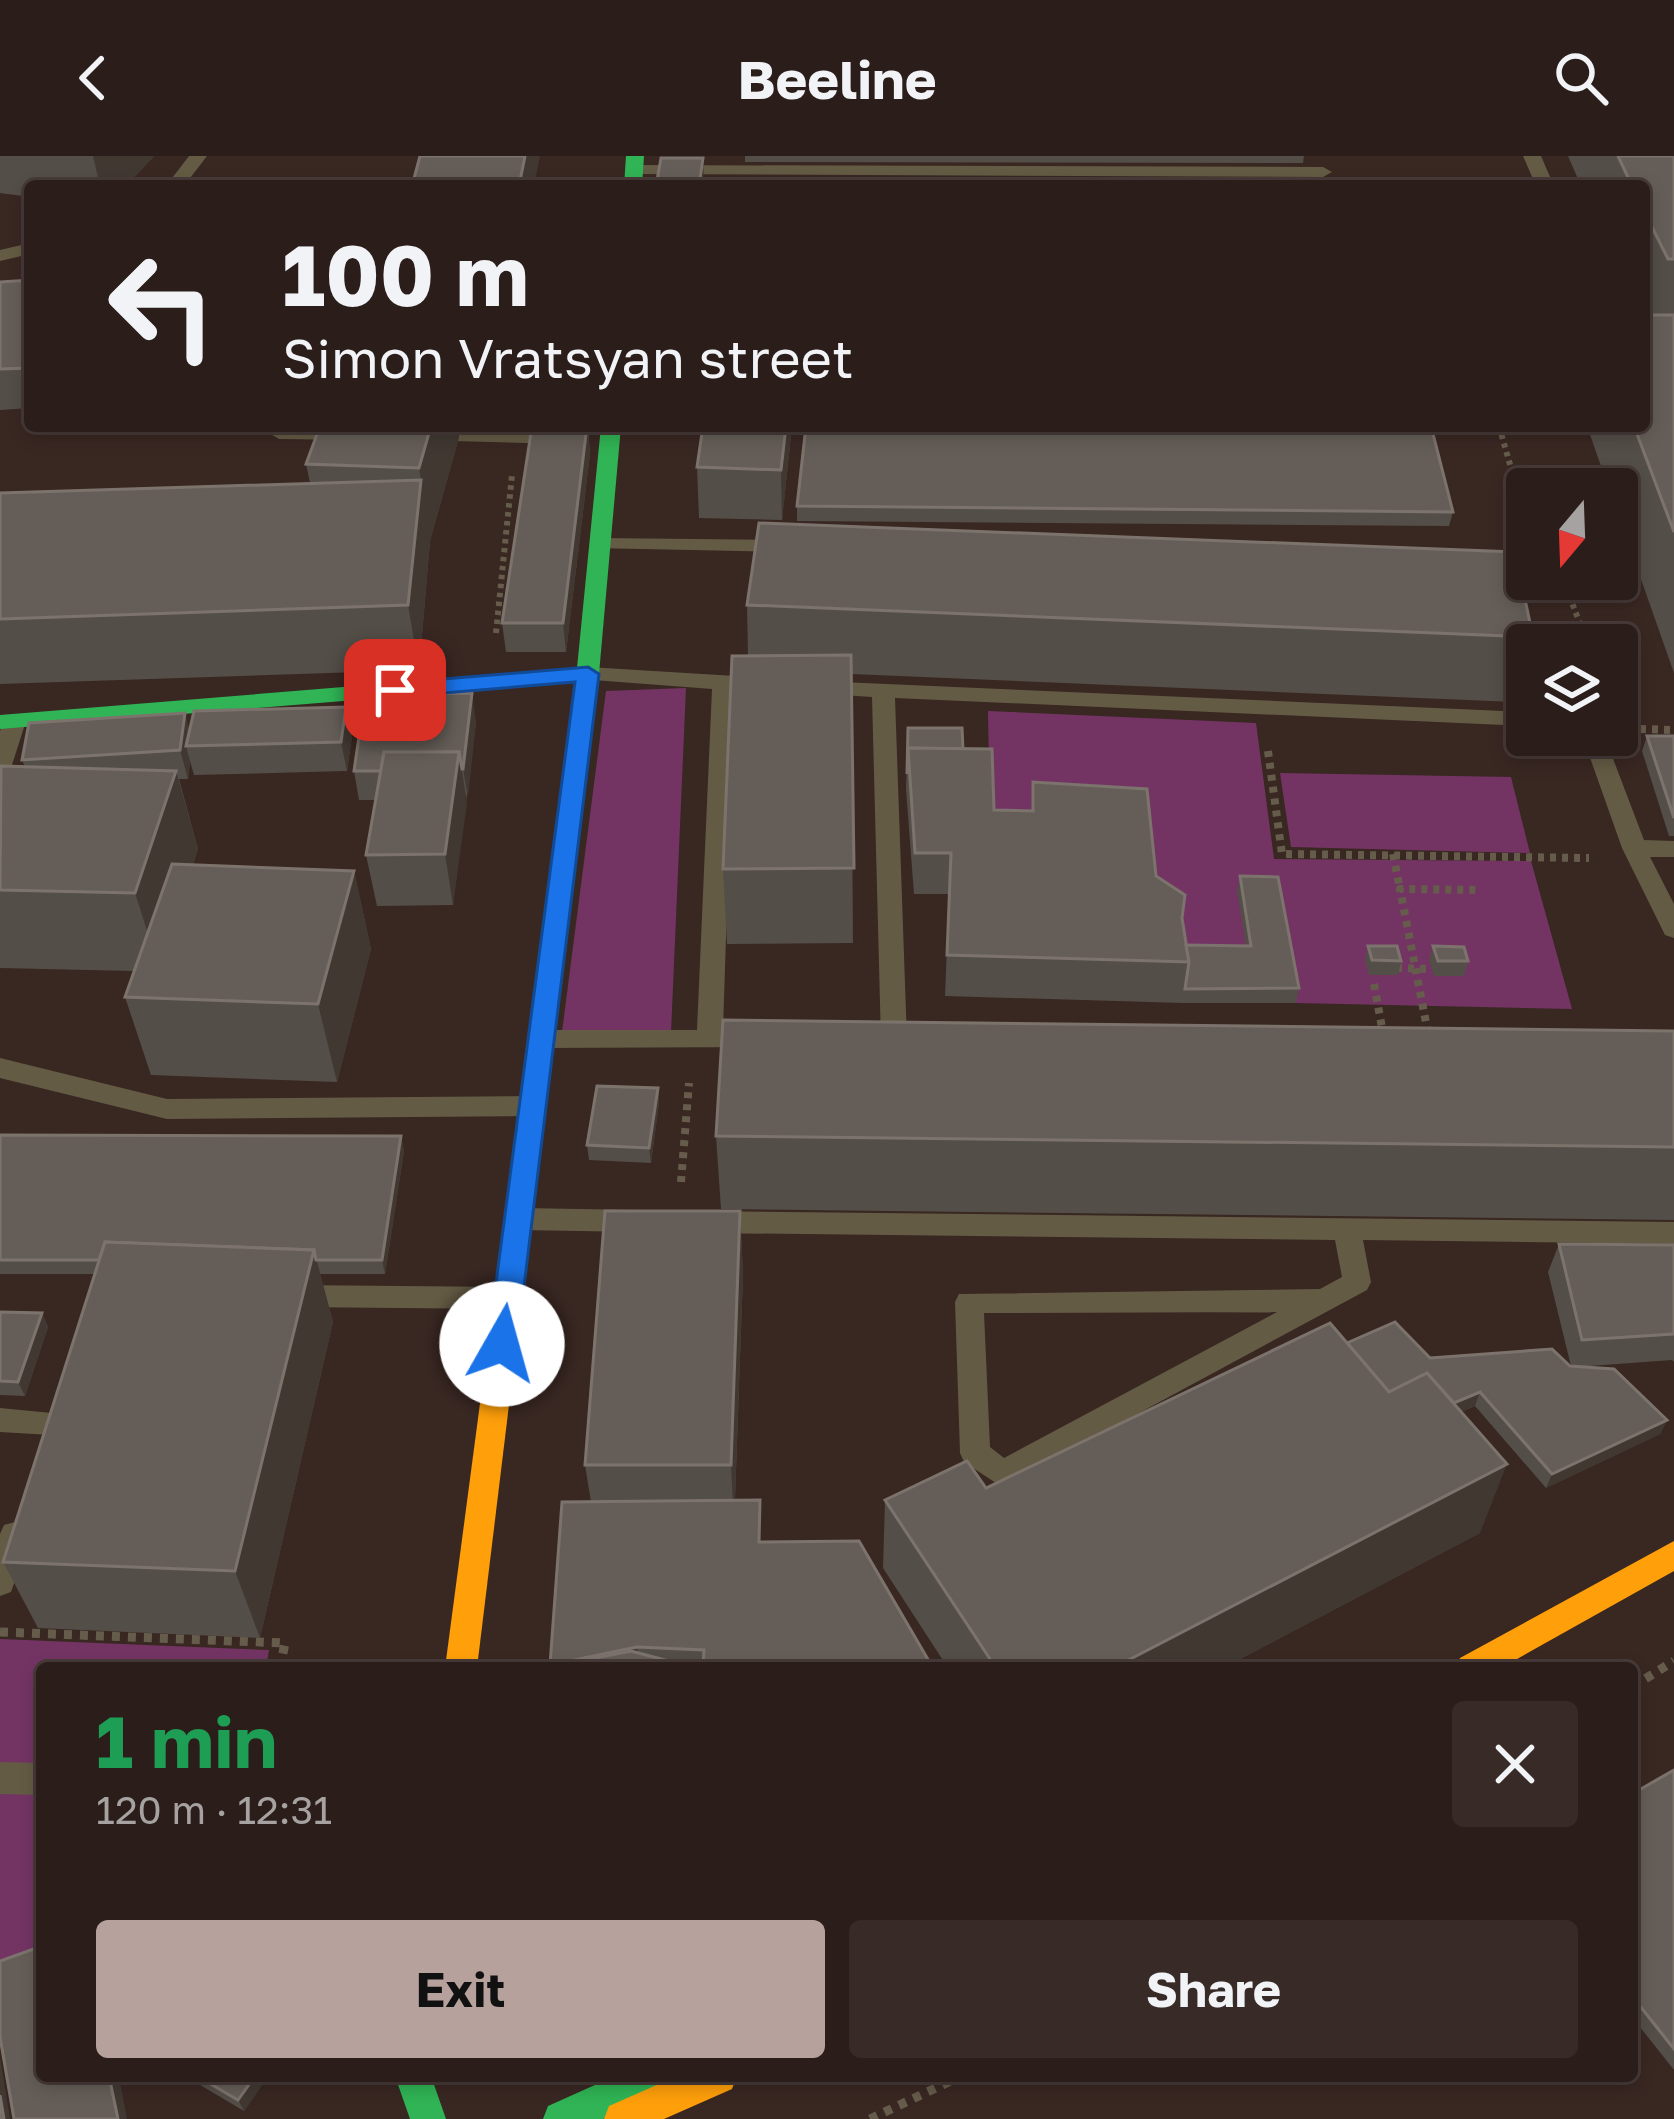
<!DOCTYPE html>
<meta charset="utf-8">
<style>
body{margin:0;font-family:"Golos Text",sans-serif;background:#372a27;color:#f1f3f6;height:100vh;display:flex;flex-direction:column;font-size:45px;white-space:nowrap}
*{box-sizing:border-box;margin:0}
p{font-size:39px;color:#a6a2a2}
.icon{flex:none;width:66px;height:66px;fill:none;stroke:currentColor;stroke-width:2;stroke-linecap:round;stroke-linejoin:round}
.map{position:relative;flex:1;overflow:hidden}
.sheet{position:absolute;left:36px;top:1506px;width:1602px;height:420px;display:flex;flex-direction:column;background:#2b1d1a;border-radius:12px;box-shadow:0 6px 18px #0003,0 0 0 3px #473b39}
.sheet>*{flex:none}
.banner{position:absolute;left:24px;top:24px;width:1626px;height:252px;border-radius:12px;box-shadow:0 6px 18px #0003,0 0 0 3px #473b39;background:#2b1d1a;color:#f1f3f6;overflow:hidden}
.needle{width:78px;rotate:199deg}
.tools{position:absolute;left:1506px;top:312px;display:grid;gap:24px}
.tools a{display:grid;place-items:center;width:132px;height:132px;border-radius:12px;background:#2b1d1a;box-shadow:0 6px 18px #0003,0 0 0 3px #473b39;font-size:60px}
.pin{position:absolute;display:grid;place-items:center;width:102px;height:102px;color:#fff;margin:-51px;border-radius:24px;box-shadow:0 6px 18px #0006}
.me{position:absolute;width:132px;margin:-66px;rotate:7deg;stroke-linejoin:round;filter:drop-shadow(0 0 9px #0008)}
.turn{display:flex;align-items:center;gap:42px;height:252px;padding:0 60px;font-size:54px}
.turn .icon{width:156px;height:156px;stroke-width:2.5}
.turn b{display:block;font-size:84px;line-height:102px}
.round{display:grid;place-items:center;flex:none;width:126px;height:126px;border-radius:12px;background:#372a27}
.summary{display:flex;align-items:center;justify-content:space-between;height:204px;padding:0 60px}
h1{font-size:72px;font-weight:700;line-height:90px;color:#1e9e55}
.action{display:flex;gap:24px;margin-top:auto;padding:24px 60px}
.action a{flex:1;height:138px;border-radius:12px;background:#b6a19c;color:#111;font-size:48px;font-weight:700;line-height:138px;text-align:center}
.action a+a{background:#372a27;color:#f1f3f6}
header{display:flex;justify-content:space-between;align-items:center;height:156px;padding:0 60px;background:#2b1d1a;font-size:54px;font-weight:700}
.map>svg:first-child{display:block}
.green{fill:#733464}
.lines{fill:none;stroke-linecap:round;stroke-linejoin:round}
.path-far2{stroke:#665c4c;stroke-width:6;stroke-dasharray:4.5 4.5;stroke-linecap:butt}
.path-far1{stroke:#665c4c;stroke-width:8;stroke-dasharray:6 6;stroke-linecap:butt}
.path{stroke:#665c4c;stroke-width:9;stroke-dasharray:8 8;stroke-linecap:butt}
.lane{fill:#645b44;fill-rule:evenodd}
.fast{fill:#30b455;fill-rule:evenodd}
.slow{fill:#ff9f0a;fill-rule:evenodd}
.wall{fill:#544e48}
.shaded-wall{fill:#413832}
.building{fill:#655e58;stroke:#7d736d;stroke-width:3}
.route{fill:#1a73e8;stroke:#114b97;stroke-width:3}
</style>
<header><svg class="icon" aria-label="back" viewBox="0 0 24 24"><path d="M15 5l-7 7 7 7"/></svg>Beeline<svg class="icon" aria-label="search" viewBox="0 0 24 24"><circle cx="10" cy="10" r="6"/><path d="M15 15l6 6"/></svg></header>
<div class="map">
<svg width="1674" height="1963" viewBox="0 0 1674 1963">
<rect width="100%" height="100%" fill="#392722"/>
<g class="green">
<polygon points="686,532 671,877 562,876 606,535"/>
<polygon points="988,555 1256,567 1274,703 1531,705 1572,853 1296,847 1287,804 1176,803 990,666"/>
<polygon points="1280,617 1511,621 1530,697 1291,691"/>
<polygon points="0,1483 269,1494 266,1512 42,1512 42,1614 0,1612"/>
<polygon points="0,1634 42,1639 42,1804 0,1819"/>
</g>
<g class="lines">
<g class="path-far2">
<polyline points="1499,270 1527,368"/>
<polyline points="1563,423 1588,489"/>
<polyline points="496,477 512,319"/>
</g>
<g class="path-far1">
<polyline points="1640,573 1674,574"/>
<polyline points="1268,595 1282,698 1589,702"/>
<polyline points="1393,698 1400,733"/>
<polyline points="1396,812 1432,813"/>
<polyline points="1374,828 1383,877"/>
<polyline points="1428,877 1400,733 1481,734"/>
<polyline points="681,1026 689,927"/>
</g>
<g class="path">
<polyline points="0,1476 285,1487 280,1512"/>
<polyline points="1632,1531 1674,1505"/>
<polyline points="870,1963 961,1920"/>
</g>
<g class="lane">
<polygon points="189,0 207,0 184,30 166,30"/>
<polygon points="1523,0 1541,0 1554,30 1536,30"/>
<polygon points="634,9 1323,11 1332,16 1323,21 628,18 625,14"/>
<polygon points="30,87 30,98 0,105 0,94"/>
<polygon points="257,270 351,272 361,278 351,284 279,283"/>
<polygon points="459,275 563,276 573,282 563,288 452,285 449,281"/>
<polygon points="600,382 791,384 802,390 791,396 593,392 589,388"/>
<polygon points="588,511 768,522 779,529 768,536 734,534 723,874 767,877 771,884 767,891 541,892 528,883 541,874 697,874 712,533 580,523 580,513"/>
<polygon points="818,525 1527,556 1527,570 895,542 907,885 894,894 881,885 872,541 810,537 810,527"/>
<polygon points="15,558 26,565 12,609 0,617 0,575 7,560"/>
<polygon points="1582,579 1604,579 1644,684 1674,685 1674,701 1650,701 1674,748 1674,782 1665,779 1622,692"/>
<polygon points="0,902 167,943 533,940 546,950 533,960 167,963 0,922"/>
<polygon points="520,1052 638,1054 648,1057 652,1065 648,1073 638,1076 520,1074 510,1071 506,1063 510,1055"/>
<path d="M706 1055 1674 1066V1088L1363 1084 1371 1126 1367 1134 1002 1331 964 1306 960 1297 955 1146 959 1138 1320 1133 1342 1121 1335 1084 706 1077 696 1074 692 1066 696 1058ZM1277 1156 1004 1302 990 1291 984 1157Z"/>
<polygon points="291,1129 508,1131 518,1134 522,1142 518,1150 508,1153 291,1151 281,1148 277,1140 281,1132"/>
<polygon points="0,1252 62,1258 66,1267 62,1276 51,1279 0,1276"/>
<polygon points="15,1366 26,1369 31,1379 11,1436 0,1440 0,1378 4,1369"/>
<polygon points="0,1606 42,1607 42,1639 0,1638"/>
</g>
<g class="fast">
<polygon points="626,0 644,0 642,30 624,30"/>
<polygon points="601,270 621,270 599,518 546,945 533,955 520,945 576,526 0,573 0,559 577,512"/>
<polygon points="395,1920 431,1920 446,1963 410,1963"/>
<polygon points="615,1920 675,1920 670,1933 603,1963 543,1963 548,1950"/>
</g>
<g class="slow">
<polygon points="533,935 546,945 477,1512 445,1512 520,945"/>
<polygon points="1674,1385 1674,1415 1501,1512 1455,1512 1460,1502"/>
<polygon points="677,1920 737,1920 732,1933 664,1963 604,1963 609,1950"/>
</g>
</g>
<g class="wall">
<polygon points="0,0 154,0 126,30 30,30 30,41 0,37"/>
<polygon points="745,0 1304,0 1303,7 745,6"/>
<polygon points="1568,0 1674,0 1674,517 1617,355 1617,333 1609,333 1587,270 1644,270 1644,30 1581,30"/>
<polygon points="30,124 30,252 0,254 0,126"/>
<polygon points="295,270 458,270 459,281 430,385 419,514 0,528 0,337 310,327 306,308 317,277 296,277"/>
<polygon points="532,270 588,270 590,298 566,496 506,496 502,467"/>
<polygon points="792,270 782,364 699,362 697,311"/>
<polygon points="797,350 1453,356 1449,370 797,365"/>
<polygon points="747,449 1533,481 1531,489 1527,489 1527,504 1515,546 851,518 853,787 727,788 723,713 748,500"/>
<polygon points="476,566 453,749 377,750 366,699 376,644 359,644 354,615"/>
<polygon points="908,572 963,593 994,654 1031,655 1033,626 1156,720 1182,762 1186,789 1246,789 1237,735 1240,720 1299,832 1296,847 1183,847 945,840 949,738 914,738 906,633"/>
<polygon points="190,574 352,580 347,615 194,619 190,605 188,623 179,623 198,693 193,709 354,715 371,793 337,926 151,919 125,841 134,815 0,812 0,614 25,611 22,604"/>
<polygon points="1647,580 1674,580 1674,680 1669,680 1642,595"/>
<polygon points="1368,790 1401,805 1398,819 1369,819 1365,804"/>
<polygon points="1433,790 1468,805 1464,820 1434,820 1429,804"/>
<polygon points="1674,875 1674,1064 721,1053 716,980"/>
<polygon points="658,932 659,947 651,1007 589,1004 587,989"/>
<polygon points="0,979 401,980 404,995 385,1118 320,1118 333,1166 260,1482 38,1472 3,1406 95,1118 0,1118"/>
<polygon points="740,1055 743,1118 735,1344 761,1386 933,1512 545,1512 550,1511 591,1346 585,1309"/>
<polygon points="1559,1088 1674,1089 1674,1206 1672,1204 1576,1211 1667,1264 1660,1278 1546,1332 1475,1250 1461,1256 1480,1377 1223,1512 948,1512 883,1412 885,1344 986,1332 1347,1187 1430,1202 1571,1210 1548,1116"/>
<polygon points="0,1156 42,1157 48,1171 25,1240 0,1239"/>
<polygon points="1674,1614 1674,1914 1632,1861 1632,1638"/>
<polygon points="185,1920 268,1920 244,1955"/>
</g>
<g class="shaded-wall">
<polygon points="93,0 154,0 126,30 100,30"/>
<polygon points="525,0 540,0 534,30 519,30"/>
<polygon points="703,2 704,30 699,30"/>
<polygon points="431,270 458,270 459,281 430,385 419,514 408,449 421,324 419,312"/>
<polygon points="587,270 590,298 566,496 563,467"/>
<polygon points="786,270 792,270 782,364 781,314"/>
<polygon points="472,537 476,566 468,642 463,613"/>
<polygon points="346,551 352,580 347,615 341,586"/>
<polygon points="185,557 193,586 186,590 190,605 188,623 180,594"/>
<polygon points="459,596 467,647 453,749 445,698"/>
<polygon points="176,615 198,693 160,815 135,737"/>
<polygon points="354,715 371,793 337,926 318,848"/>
<polygon points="658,932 659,947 651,1007 649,992"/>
<polygon points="401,980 404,995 385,1118 382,1104"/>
<polygon points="740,1055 743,1118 734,1369 731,1309"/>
<polygon points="314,1094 333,1166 260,1482 235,1415"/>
<polygon points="42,1157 48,1171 25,1240 18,1226"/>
<polygon points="1480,1236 1475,1250 1410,1278 1415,1264"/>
<polygon points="1667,1264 1660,1278 1546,1332 1552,1318"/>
<polygon points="1507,1308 1480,1377 1223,1512 1113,1512"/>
<polygon points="637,1491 640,1512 550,1509"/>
<polygon points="0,1901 10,1963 4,1963 0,1939"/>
<polygon points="109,1920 119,1920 127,1963 118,1963"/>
<polygon points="255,1920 268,1920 244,1955 238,1944"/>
</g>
<g class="building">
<polygon points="420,0 525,0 519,30 412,30"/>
<polygon points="1618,0 1674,0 1674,103 1668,103 1644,55 1644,30 1632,30"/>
<polygon points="661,2 703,2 699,30 656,30"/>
<polygon points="30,124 30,212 0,213 0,126"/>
<polygon points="1644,159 1674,159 1674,376 1634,270 1644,270"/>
<polygon points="320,270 431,270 419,312 306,308"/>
<polygon points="532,270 587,270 563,467 502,467"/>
<polygon points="703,270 786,270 781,314 697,311"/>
<polygon points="806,270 1431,270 1453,356 797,350"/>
<polygon points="421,324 408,449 0,463 0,337"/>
<polygon points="759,367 1515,396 1533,481 747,449"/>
<polygon points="851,499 854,712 723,713 732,500"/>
<polygon points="472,537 463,613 462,613 459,596 384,596 381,615 354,615 365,539"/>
<polygon points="346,551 341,586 186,590 194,555"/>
<polygon points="185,557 180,594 22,604 29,567"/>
<polygon points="908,572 962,572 963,593 908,592 907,618"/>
<polygon points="1647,580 1674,580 1674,662"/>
<polygon points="908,592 992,593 994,654 1033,655 1033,626 1147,633 1156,720 1185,739 1182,762 1189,806 947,799 951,697 915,697"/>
<polygon points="384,596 459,596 445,698 366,699"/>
<polygon points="1,610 176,615 135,737 0,734"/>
<polygon points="172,708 354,715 318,848 125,841"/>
<polygon points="1240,720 1278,721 1299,832 1185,833 1189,806 1186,789 1251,790"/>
<polygon points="1368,790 1397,790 1401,805 1372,804"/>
<polygon points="1433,790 1464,791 1468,805 1438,805"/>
<polygon points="723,864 1674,875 1674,991 716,980"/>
<polygon points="597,930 658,932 649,992 587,989"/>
<polygon points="0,979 401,980 382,1104 316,1104 314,1094 105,1086 99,1104 0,1104"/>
<polygon points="605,1055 740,1055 731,1309 585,1309"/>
<polygon points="105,1086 314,1094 235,1415 3,1406"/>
<polygon points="1559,1088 1674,1089 1674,1178 1582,1184"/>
<polygon points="0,1156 42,1157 18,1226 0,1225"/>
<polygon points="1395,1166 1430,1202 1552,1193 1570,1210 1614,1213 1667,1264 1552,1318 1480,1236 1454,1247 1427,1217 1389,1236 1347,1187"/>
<polygon points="1330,1167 1389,1236 1427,1217 1507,1308 1113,1512 996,1512 885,1344 967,1305 986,1332"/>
<polygon points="760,1344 759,1386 859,1385 933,1512 705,1512 703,1509 704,1494 637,1491 550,1509 562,1346"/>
<polygon points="631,1495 695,1512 545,1512"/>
<polygon points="272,1505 358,1508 357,1512 270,1512"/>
<polygon points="1674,1614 1674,1893 1632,1840 1632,1638"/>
<polygon points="42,1790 42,1920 109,1920 118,1963 14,1963 0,1881 0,1805"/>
<polygon points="197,1920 255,1920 238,1944"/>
<polygon points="0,1939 4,1963 0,1963"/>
</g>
<polygon class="route" points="588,511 599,518 517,1188 513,1197 492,1197 488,1188 575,526 395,541 384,534 395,527"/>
</svg>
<div class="tools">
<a><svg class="needle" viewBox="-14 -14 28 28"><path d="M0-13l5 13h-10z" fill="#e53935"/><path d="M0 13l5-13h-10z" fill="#a6a2a2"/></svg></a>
<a><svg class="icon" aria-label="layers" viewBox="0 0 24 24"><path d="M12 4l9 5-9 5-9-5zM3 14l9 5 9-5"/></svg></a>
</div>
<div class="pin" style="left:395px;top:534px;background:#d93025"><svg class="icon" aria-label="arrive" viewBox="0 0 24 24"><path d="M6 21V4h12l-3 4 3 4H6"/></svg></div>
<svg class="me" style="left:502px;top:1188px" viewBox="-20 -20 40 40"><circle r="19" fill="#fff"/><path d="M0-13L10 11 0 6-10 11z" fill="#1a73e8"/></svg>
<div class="banner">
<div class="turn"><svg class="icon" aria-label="left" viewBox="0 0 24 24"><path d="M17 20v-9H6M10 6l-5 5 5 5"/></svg><div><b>100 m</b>Simon Vratsyan street</div></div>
</div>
<section class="sheet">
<div class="summary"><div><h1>1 min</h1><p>120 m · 12:31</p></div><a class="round"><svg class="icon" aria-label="close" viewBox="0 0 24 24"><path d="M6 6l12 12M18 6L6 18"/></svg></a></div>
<div class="action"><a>Exit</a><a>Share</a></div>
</section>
</div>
